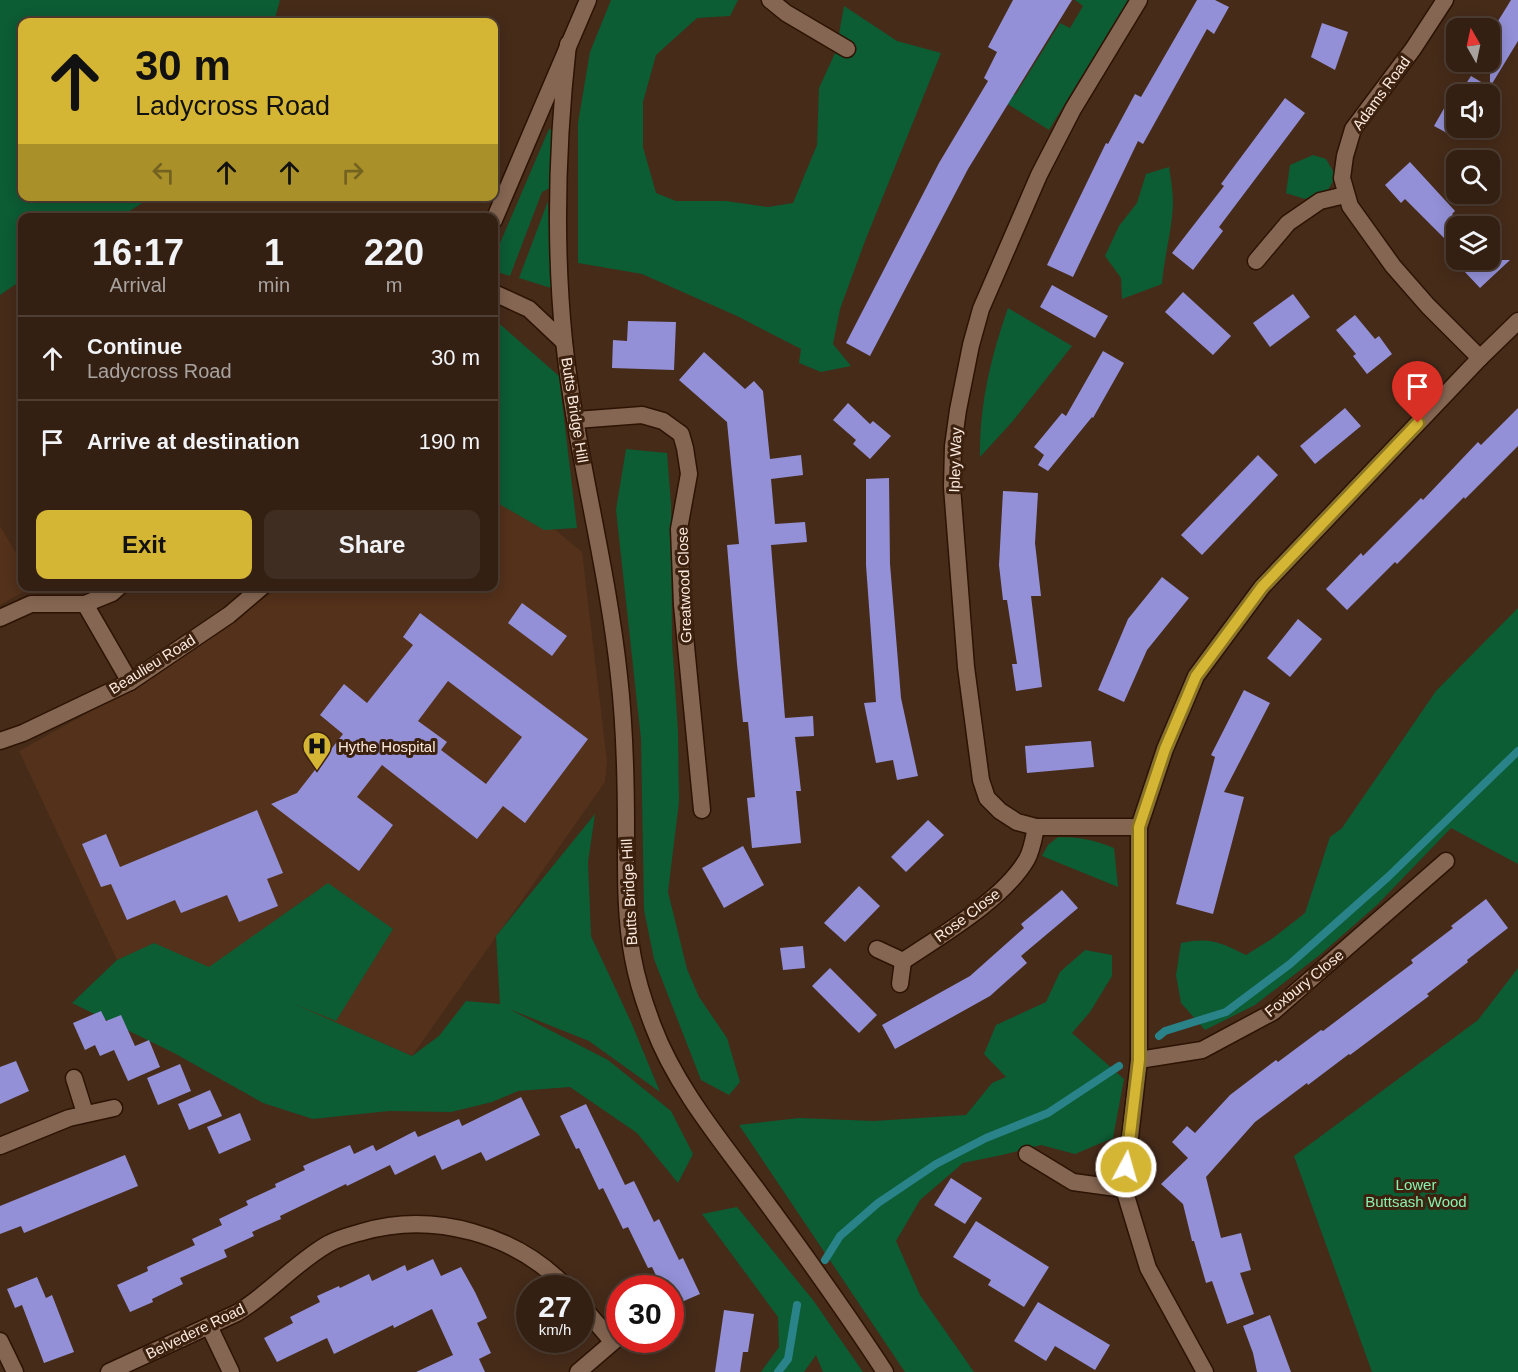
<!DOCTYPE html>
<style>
body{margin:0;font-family:Arial,sans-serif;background:#3f2d21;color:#f1f3f6;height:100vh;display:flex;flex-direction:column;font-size:22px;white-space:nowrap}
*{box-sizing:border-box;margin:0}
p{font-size:20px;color:#a9a3a0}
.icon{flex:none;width:33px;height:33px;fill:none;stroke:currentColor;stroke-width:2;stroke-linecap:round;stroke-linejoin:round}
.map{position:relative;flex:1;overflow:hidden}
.details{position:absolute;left:18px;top:213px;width:480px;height:378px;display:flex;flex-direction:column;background:#342013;border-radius:12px;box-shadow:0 3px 15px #0003,0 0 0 2px #4e3e33}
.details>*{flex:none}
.guide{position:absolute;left:18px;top:18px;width:480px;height:183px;border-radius:12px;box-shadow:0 3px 15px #0003,0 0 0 2px #4e3e33;background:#d5b534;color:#111;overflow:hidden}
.needle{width:39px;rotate:351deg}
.fabs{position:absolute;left:1446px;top:18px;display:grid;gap:12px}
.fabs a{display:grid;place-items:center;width:54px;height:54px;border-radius:12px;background:#342013;box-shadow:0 3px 15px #0003,0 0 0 2px #4e3e33;font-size:30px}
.speed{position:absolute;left:516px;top:1275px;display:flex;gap:12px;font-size:30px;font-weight:700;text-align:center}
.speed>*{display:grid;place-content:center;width:78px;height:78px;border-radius:50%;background:#342013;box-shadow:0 3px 15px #0003,0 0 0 2px #4e3e33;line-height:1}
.speed small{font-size:15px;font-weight:400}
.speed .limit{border:9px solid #d22;background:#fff;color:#111}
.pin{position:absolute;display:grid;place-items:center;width:51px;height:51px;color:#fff;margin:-62px -26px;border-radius:50% 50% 50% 0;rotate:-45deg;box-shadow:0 0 6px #0007}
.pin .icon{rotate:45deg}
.me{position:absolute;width:66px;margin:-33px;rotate:6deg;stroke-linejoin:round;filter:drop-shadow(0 0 4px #0008)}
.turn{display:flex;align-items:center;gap:21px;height:126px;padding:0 18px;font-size:27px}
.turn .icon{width:78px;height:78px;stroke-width:2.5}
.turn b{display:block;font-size:42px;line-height:51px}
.lanes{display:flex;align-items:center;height:57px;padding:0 18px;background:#0003;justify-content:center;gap:30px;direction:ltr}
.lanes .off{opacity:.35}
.eta{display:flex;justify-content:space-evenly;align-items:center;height:102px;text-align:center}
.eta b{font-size:36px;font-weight:700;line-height:42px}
.primary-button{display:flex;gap:12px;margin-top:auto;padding:12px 18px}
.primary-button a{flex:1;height:69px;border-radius:12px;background:#d5b534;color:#111;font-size:24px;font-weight:700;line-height:69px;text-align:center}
.primary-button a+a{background:#3f2d21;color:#f1f3f6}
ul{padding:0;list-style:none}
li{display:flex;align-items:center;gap:18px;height:84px;padding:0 18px;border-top:2px solid #4e3e33}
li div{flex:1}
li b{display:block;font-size:22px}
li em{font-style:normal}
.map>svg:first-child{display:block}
.built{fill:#53311b}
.green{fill:#0c5c34}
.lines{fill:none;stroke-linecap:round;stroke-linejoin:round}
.stream{stroke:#298389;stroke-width:8}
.building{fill:#9390d7;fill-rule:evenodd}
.minor-casing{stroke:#2c1303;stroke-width:19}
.tertiary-casing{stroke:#2c1303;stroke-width:19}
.minor{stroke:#856652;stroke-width:16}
.tertiary{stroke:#856652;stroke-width:16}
.route-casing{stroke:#8a7622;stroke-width:15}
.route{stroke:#d5b534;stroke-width:10}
.labels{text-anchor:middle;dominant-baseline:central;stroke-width:6;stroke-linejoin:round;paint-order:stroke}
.street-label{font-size:15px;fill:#fceadf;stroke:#3c210f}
.poi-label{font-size:15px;fill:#fceadf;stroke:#3c210f;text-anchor:start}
.park-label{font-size:15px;fill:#88f0af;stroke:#3c210f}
</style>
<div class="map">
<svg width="1518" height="1372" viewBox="0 0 1518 1372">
<rect width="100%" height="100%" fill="#462b19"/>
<g class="built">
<polygon points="494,479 582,552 607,761 605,782 412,1056 154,944 117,960 19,751 154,676 280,587 494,586"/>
<polygon points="0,526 22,563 22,586 32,587 0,605"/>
</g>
<g class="green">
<polygon points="0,0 280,0 274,22 22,22 22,196 152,197 120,217 22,218 22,280 0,295"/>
<polygon points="611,0 738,0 730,16 697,18 656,55 643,102 643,147 656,193 676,201 726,201 768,207 793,203 817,145 819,88 836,51 844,6 897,41 941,53 865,241 840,309 833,344 851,366 821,372 799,363 801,349 737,316 642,274 578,263 578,123 590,52"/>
<polygon points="1075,0 1128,0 1049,130 1003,101 1007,94 1015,95 1060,23 1070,28 1083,6"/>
<polygon points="549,129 556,131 550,188 542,192 510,276 494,271 494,257"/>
<polygon points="1313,155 1326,159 1336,176 1328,190 1305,199 1286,193 1290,165"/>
<path d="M1169 167C1171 179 1173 192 1173 204 1172 231 1164 257 1162 284L1122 299 1121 278 1105 256 1119 226 1137 203 1146 174Z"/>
<polygon points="548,201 551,288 519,278"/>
<path d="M1008 308 1072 346 1012 422 980 457C979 406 991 356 1008 308Z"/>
<polygon points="494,319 559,376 577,528 544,530 494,501"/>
<polygon points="626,449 667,453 671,504 672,641 678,732 679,802 668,892 687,969 699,997 727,1038 740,1082 729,1095 701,1080 654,959 644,910 641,739 616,510"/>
<path d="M1518 608V864L1451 828 1377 905 1321 954 1255 1005 1205 1030 1181 1003 1176 975 1181 943C1211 937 1219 942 1246 955L1273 938 1305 913 1330 837 1342 828 1436 691Z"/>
<polygon points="595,814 588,862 591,936 631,1022 660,1092 589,1041 509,1009 608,1060 671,1111 693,1154 678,1183 637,1133 570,1087 518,1091 492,1102 451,1112 389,1111 313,1119 263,1103 174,1053 72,1003 117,960 154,943 209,967 328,883 393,929 336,1021 294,1004 412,1056 439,1036 466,1001 500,1004 496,936"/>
<path d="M1058 837C1079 837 1095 840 1114 848L1118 887 1042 856 1048 845Z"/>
<polygon points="1085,950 1112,955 1112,976 1090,1012 1072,1033 1124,1079 1113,1138 1075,1154 1041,1145 1002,1155 963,1163 920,1200 896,1241 920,1295 974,1372 905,1372 739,1125 799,1118 874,1121 966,1115 992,1083 1006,1077 984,1054 996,1025 1046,1002 1060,972"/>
<polygon points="1518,968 1518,1372 1372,1372 1294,1156 1478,1020"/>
<polygon points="737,1207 813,1300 863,1372 823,1372 816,1355 804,1372 761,1372 779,1347 778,1317 702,1214"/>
</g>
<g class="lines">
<g class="stream">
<polyline points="1159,1036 1165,1031 1226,1012 1290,964 1388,877 1518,751"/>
<polyline points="825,1260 840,1236 878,1203 936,1164 986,1138 1048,1113 1119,1066"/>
<polyline points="778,1372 788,1359 797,1305"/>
</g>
</g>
<g class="building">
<polygon points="1013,0 1072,0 968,169 870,356 846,343 939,163 988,81 984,78 997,52 988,47"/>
<polygon points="1197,0 1215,0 1229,7 1214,34 1207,29 1143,144 1138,141 1073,277 1047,265 1106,143 1108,144 1135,94 1141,97"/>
<polygon points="1511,0 1518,0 1518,41 1490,87 1490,34"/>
<polygon points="1322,23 1348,32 1335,70 1311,57"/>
<polygon points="1471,76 1488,86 1483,94 1456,94 1456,128 1464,128 1458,139 1434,126 1459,82 1465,85"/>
<polygon points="1285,98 1305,113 1219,227 1223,231 1193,270 1172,253 1224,186 1221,184"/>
<polygon points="1410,162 1455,211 1452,214 1464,226 1456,226 1456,250 1405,199 1401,203 1385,185"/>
<polygon points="1490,254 1494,260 1510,260 1480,288 1464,271 1471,264 1466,260 1490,260"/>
<polygon points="1052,285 1108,316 1095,338 1040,307"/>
<polygon points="1183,292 1231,336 1213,355 1165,312"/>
<polygon points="1293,294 1310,317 1270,347 1253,323"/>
<polygon points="1355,315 1375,339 1379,336 1392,354 1367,374 1353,356 1356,354 1336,330"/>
<polygon points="628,321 676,322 674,370 612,368 613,340 627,341"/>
<polygon points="1103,351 1124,363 1093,418 1092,417 1048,471 1038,465 1044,455 1034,447 1062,413 1066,416"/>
<polygon points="704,352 745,389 754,381 763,391 770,459 801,455 803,475 771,479 775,524 805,522 807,542 771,545 785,718 813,716 814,736 795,737 801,791 796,791 801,843 752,848 747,798 755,797 748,722 743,722 737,664 727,545 739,544 727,422 679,380"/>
<polygon points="848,403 870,424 873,421 891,436 870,459 853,444 856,440 833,420"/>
<polygon points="1345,408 1361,426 1315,464 1300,446"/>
<polygon points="1518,408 1518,446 1465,499 1464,497 1397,564 1395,562 1347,610 1326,589 1361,553 1363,556 1421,498 1423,500 1478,442 1481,445"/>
<polygon points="1258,455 1278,475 1202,555 1181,535"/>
<polygon points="889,478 890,564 901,698 918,776 897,780 893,760 876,763 864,703 876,702 866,565 866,479"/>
<polygon points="1003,491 1038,493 1035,543 1041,596 1031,596 1042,687 1016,691 1012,664 1017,664 1007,600 1003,600 999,565"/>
<polygon points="1162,577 1189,598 1147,650 1124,702 1098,690 1128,619"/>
<polygon points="522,603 567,636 552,656 508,623"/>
<path d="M420 613 588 739 525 823 503 806 477 839 382 765 357 797 393 825 359 871 271 804 297 793 343 734 320 715 344 684 367 703 413 645 403 637ZM448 681 522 737 486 784 441 750 447 742 418 721Z"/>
<polygon points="1298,619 1322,639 1290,677 1267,658"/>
<polygon points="1244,690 1270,703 1224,792 1244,797 1213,914 1176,904 1215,757 1211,755"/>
<polygon points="1091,741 1094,767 1027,773 1025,746"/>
<polygon points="257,810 283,873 267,879 278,906 239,922 227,895 181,913 175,900 127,920 111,884 101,887 82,844 106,834 120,867"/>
<polygon points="928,820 944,835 906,872 891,857"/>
<polygon points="743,846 764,885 724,908 702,868"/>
<polygon points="859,886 880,906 845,942 824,923"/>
<polygon points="1062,890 1078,908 1021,956 1027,963 990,996 895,1049 882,1025 970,976 1024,928 1021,924"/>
<polygon points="1486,899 1508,928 1467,960 1468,962 1427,994 1429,996 1350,1055 1349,1054 1308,1085 1307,1083 1255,1122 1206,1177 1221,1238 1241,1233 1251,1270 1240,1273 1254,1314 1227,1324 1212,1281 1206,1283 1194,1241 1192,1241 1183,1204 1161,1184 1188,1158 1172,1142 1187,1126 1195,1133 1230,1095 1276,1060 1278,1062 1321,1030 1323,1031 1389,981 1413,963 1411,960 1453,928 1451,926"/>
<polygon points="803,946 805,968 783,970 780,948"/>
<polygon points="830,968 877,1015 859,1033 812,986"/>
<polygon points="101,1011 106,1021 121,1015 135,1046 149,1040 160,1067 128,1081 114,1050 100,1056 95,1045 85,1050 73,1023"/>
<polygon points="16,1061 29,1091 0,1104 0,1067"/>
<polygon points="180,1064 191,1091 158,1105 147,1078"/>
<polygon points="210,1090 222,1116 189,1130 178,1104"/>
<polygon points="521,1097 540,1135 486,1161 481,1152 442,1170 435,1155 395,1175 390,1165 347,1186 346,1184 280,1216 281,1219 252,1232 254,1236 224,1250 227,1257 180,1278 183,1284 152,1299 153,1302 130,1312 117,1285 148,1271 147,1267 195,1245 192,1239 222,1225 219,1219 248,1205 246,1201 276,1187 275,1184 305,1170 303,1166 350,1145 354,1154 373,1145 376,1151 415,1131 418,1137 459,1119 462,1126"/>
<polygon points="586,1104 625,1185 634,1181 654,1222 659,1219 679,1260 683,1258 700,1294 670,1307 670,1288 662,1288 652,1267 648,1268 628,1227 623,1229 603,1188 599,1190 579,1148 576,1149 560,1116"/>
<polygon points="240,1113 251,1140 219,1154 207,1127"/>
<polygon points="125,1155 138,1186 24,1233 21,1226 0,1234 0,1206"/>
<polygon points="951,1178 982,1198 965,1224 934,1205"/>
<polygon points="976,1221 1049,1267 1024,1307 988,1285 991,1280 953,1257"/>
<polygon points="433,1259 441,1276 461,1267 475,1292 487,1318 477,1323 491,1353 479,1359 485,1372 416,1372 453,1355 432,1309 394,1328 393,1325 334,1354 327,1338 277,1362 264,1338 293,1323 290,1317 320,1302 317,1296 339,1286 340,1288 369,1274 372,1281 405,1265 407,1271"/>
<polygon points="37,1277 46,1298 52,1295 74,1352 44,1363 22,1305 15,1308 7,1289"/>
<polygon points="1038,1302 1110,1345 1095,1370 1055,1346 1046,1361 1014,1341"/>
<polygon points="724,1310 754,1314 748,1352 743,1352 740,1372 715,1372"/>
<polygon points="1270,1315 1291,1372 1257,1372 1253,1353 1243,1326"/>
</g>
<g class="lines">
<g class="minor-casing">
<g id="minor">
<polyline points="770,0 786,13 847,49"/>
<polyline points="1445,0 1413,49 1353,129 1345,156 1342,178 1350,206 1393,266 1428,306 1480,358"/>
<polyline points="1256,261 1288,223 1320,201 1345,195"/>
<polyline points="576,420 642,415 663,421 681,434 685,448 689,474 679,529 682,605 702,810"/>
<polyline points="85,604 112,593 120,586"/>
<polyline points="0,618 31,604 85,604 130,682"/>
<polyline points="1139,827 1036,827 1017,822 1000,811 987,798 981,780 966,667 952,487 953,446 958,410 971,345 981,309 1039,175 1073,109 1139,0"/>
<path d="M877 949 903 961C942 935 1004 899 1027 859 1032 850 1034 837 1036 827"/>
<polyline points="900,984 903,961"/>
<polyline points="1139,1060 1202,1050 1273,1012 1446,861"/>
<polyline points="74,1078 85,1113"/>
<polyline points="0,1146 69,1118 114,1108"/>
<polyline points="1027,1154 1073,1182 1124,1189"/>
<polyline points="580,1304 612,1341"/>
<polyline points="209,1326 231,1372"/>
<polyline points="0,1341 15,1372"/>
<path d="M109 1372 237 1313C270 1293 295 1263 328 1244 338 1238 351 1235 362 1232 433 1211 516 1234 567 1288"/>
<polyline points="578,1372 620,1336"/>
<polyline points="1205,1372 1148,1268 1124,1189 1139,1060 1139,827 1165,749 1196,676 1262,587 1480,358 1518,321"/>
</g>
</g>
<g class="tertiary-casing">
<g id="tertiary">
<path d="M568 44C557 143 554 242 564 341 576 453 607 563 619 676 625 728 626 779 626 831 626 873 625 917 633 958 637 980 645 1005 653 1026 675 1085 718 1137 755 1187 800 1248 844 1309 885 1372"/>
<polyline points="494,220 588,0"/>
<polyline points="494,293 529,309 564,342"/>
<polyline points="0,741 23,733 130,682 229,615 263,586"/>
</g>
</g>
<use href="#minor" class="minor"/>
<use href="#tertiary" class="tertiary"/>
</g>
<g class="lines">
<g class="route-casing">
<polyline id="route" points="1126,1167 1139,1060 1139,827 1165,749 1196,676 1262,587 1418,423"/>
</g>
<use href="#route" class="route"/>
</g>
<defs>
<g id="hospital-pin" transform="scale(1.5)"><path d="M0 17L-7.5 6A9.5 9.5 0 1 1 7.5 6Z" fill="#d5b534" stroke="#3c210f"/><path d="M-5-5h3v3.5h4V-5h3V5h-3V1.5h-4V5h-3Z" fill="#111"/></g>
</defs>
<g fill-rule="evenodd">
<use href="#hospital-pin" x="317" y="746"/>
</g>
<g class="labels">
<g class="street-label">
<text transform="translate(1381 93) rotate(-54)">Adams Road</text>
<text transform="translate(575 410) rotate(81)">Butts Bridge Hill</text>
<text transform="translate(955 460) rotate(-88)">Ipley Way</text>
<text transform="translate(684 585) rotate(-92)">Greatwood Close</text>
<text transform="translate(152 664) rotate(-32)">Beaulieu Road</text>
<text transform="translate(629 892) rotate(-93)">Butts Bridge Hill</text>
<text transform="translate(967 915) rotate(-37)">Rose Close</text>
<text transform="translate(1304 983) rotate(-39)">Foxbury Close</text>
<text transform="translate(195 1331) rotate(-26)">Belvedere Road</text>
</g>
<g class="poi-label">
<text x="338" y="746">Hythe Hospital</text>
</g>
<g class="park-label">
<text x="1416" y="1184">Lower<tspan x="1416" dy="17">Buttsash Wood</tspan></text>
</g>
</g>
</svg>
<div class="fabs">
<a><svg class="needle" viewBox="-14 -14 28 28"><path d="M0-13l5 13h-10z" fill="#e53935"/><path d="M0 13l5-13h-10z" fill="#a9a3a0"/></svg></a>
<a><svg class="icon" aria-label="sound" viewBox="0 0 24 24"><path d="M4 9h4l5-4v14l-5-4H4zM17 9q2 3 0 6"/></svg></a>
<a><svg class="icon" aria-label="search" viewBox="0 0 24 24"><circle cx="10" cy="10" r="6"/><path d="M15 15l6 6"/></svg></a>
<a><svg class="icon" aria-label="layers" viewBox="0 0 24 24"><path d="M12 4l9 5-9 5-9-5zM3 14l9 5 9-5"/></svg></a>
</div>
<div class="speed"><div>27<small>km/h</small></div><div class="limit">30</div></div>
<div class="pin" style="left:1418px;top:423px;background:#d93025"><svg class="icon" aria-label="arrive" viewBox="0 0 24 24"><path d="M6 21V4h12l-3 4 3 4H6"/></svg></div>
<svg class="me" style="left:1126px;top:1167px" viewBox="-20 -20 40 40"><circle r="17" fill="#d5b534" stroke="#fff" stroke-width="3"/><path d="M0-11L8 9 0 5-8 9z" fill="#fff"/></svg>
<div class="guide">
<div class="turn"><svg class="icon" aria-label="ahead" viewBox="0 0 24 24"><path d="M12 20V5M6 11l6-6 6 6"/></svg><div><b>30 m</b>Ladycross Road</div></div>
<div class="lanes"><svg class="icon off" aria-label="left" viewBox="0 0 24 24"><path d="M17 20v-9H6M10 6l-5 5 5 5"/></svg><svg class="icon" aria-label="ahead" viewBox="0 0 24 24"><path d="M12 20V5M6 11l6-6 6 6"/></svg><svg class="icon" aria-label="ahead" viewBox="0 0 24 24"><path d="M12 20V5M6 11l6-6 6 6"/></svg><svg class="icon off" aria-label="right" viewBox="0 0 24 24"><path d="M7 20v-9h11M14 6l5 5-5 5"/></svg></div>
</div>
<section class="details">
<div class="eta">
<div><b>16:17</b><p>Arrival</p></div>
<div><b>1</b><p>min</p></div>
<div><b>220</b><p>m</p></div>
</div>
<ul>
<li><svg class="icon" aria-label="ahead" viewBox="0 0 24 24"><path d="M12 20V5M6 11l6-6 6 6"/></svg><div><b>Continue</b><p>Ladycross Road</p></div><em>30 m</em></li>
<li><svg class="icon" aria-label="arrive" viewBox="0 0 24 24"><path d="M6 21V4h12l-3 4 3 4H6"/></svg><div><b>Arrive at destination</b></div><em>190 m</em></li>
</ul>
<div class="primary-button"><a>Exit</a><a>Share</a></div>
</section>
</div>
